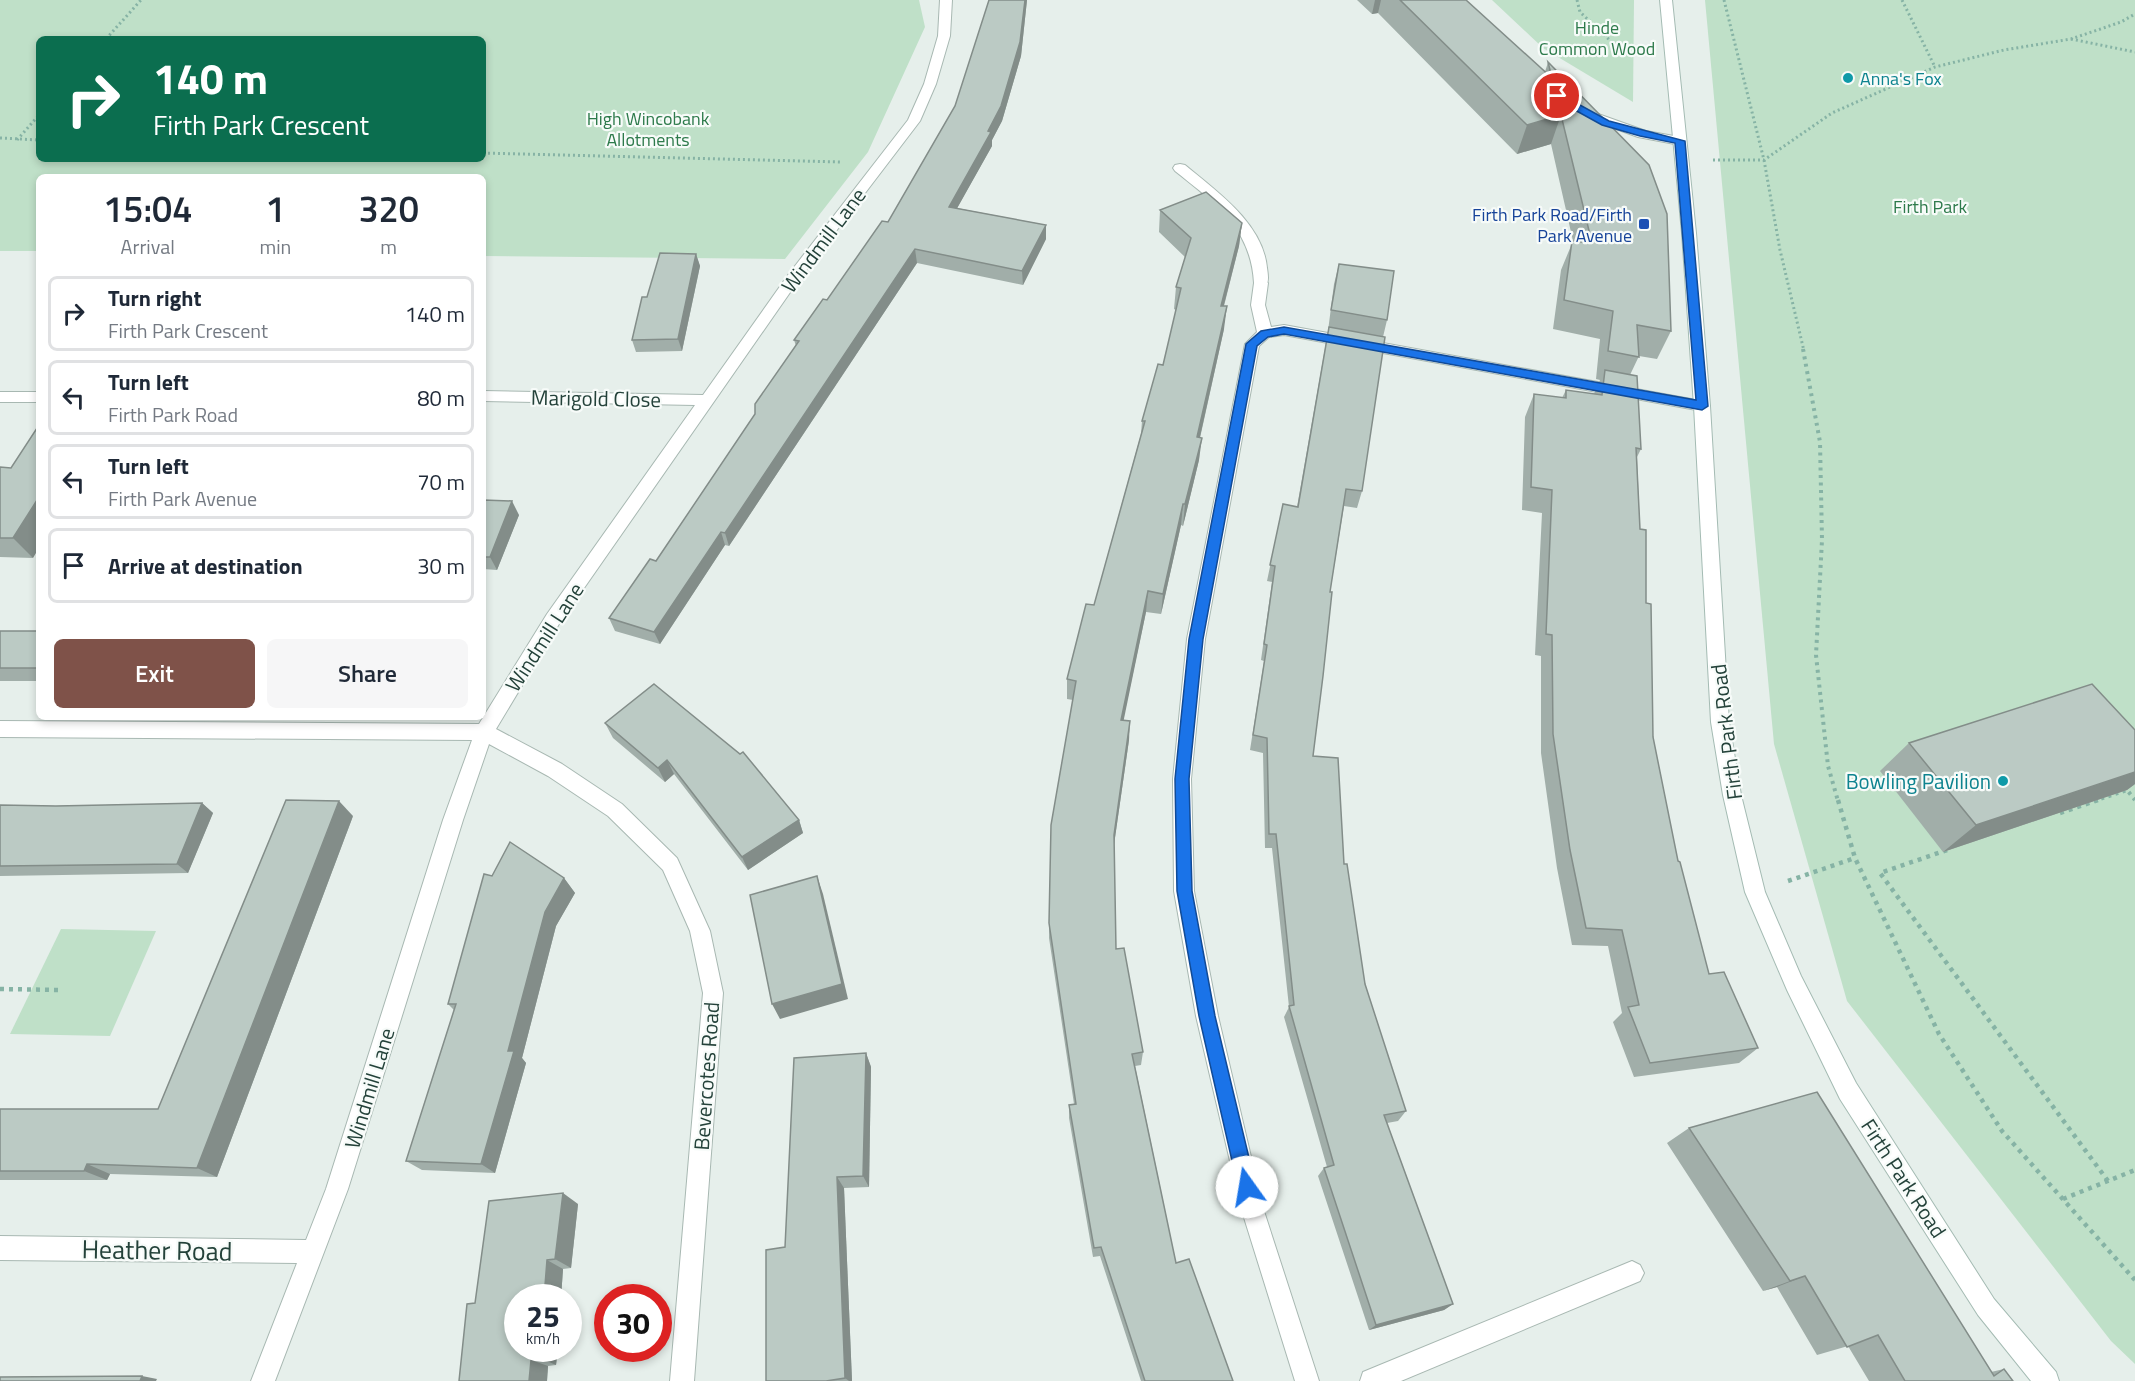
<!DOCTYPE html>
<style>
body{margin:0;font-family:"Titillium Web",sans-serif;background:#f6f6f7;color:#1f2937;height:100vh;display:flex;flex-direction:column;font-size:22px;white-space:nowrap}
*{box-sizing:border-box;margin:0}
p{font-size:20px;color:#747a83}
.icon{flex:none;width:33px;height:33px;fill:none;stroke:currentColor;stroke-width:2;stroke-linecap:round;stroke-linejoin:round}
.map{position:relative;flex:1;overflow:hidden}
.sheet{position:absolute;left:36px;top:174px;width:450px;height:546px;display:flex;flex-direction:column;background:#fff;border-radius:9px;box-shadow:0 3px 9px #0003}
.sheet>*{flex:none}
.top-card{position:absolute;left:36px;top:36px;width:450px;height:126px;border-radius:9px;box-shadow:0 3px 9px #0003;background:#0b6e4f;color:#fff;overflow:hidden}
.speed{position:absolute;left:504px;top:1284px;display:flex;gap:12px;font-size:30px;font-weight:700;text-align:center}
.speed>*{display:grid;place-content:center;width:78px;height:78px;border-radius:50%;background:#fff;box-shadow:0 3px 9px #0003;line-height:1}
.speed small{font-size:15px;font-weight:400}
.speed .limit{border:9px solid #d22;background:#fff;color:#111}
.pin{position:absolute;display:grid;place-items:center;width:51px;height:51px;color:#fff;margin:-26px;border:3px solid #fff;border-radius:50%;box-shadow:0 2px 6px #0007}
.me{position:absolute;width:66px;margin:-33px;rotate:347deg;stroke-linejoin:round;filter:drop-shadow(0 0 4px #0008)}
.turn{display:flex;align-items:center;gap:21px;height:126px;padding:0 18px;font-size:27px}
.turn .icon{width:78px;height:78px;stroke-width:2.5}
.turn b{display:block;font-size:42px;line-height:51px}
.eta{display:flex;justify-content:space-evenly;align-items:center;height:102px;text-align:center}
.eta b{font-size:36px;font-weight:600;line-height:42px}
.action{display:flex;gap:12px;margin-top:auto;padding:12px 18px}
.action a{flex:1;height:69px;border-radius:9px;background:#7f5249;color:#fff;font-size:24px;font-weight:600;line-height:69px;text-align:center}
.action a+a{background:#f6f6f7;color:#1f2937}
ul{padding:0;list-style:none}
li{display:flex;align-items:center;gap:18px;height:75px;margin:0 12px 9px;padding:0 6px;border:3px solid #e0e1e3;border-radius:9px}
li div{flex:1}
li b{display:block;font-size:22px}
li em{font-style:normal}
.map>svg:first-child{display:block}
.green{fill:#bfe0c8;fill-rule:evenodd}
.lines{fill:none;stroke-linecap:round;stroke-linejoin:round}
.lane-casing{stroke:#a8b8b2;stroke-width:2}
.street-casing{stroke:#a8b8b2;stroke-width:2}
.secondary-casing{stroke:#a4bbb3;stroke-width:2}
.path-far2{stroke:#86b3a5;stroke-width:3;stroke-dasharray:2 3;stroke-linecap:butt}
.path-far1{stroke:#86b3a5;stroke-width:4;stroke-dasharray:3 4.5;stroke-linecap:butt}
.path{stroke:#86b3a5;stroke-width:4.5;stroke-dasharray:4 5;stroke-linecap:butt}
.lane{fill:#fff;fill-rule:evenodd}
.street{fill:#fff;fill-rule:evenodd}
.secondary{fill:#fff;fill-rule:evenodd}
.wall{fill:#a1aea9}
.shaded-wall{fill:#838d89}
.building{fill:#bbcac4;stroke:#838d89;stroke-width:1.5}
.route{fill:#1a73e8;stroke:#114b97;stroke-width:1.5}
.culture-dot{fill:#0f9aa8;stroke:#f7fbf9;stroke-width:2}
.transit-dot{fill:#1a4fb4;stroke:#f7fbf9;stroke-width:2}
.labels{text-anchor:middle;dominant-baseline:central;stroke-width:4.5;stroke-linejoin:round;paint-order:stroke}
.far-park-label{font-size:18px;fill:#2d7a4b;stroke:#f7fbf9}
.far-culture-label{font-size:18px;fill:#0d838f;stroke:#f7fbf9;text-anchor:start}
.far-transit-label{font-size:18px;fill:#164399;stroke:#f7fbf9;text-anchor:end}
.street-label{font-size:21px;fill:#24423a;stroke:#f7fbf9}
.culture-label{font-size:21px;fill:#0d838f;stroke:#f7fbf9;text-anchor:end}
.near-street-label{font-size:26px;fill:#24423a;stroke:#f7fbf9}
</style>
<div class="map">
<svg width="2135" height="1381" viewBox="0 0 2135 1381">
<rect width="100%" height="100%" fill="#e6efeb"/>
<g class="green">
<path d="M0 0H919L925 27 868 152 785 259 483 256V177H39V251H0ZM39 39H483V159H39Z"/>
<polygon points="1492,0 1634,0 1633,102 1543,48"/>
<polygon points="1705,0 2135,0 2135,1364 2111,1341 1847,1001 1774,744"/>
<polygon points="61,929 156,931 110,1036 10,1034"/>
</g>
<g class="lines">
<g class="lane-casing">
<g id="lane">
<path d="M1180 164 1185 165C1216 191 1263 223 1267 268 1268 275 1269 281 1266 286L1261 288 1254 283C1251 228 1215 203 1175 171L1173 168 1175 165Z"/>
<polygon points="1632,1261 1640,1265 1644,1273 1640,1281 1401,1381 1360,1381 1363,1372"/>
</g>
</g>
<g class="street-casing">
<g id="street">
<polygon points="940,0 952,0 950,36 936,84 920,121 798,281 559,624 496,729 562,764 622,804 677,858 710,931 723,993 694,1381 670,1381 703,993 690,931 663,870 608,816 548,776 489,744 463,820 348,1189 275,1381 251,1381 297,1263 0,1260 0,1236 306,1240 326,1189 443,820 472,740 0,737 0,721 479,724 547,614 695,405 483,401 483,391 703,395 788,275 908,120 924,84 938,36"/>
<polygon points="1587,110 1646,131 1685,138 1686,141 1680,145 1638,137 1583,117 1581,114"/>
<polygon points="1261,278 1268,283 1265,305 1271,327 1284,325 1702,401 1707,402 1710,406 1707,410 1702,411 1284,335 1269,337 1259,346 1205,639 1191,779 1194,891 1218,1016 1263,1208 1319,1381 1295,1381 1241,1208 1196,1016 1174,891 1173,779 1187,639 1245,344 1257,332 1251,305 1254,283"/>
<rect x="0" y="392" width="39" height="10"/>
</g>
</g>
<g class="secondary-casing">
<polygon id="secondary" points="1660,0 1672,0 1696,233 1710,406 1729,722 1741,795 1765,892 1801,976 1856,1083 1994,1299 2056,1372 2059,1381 2031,1381 1978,1315 1840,1099 1787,990 1745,892 1723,795 1711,722 1694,406 1682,233"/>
</g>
<g class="path-far2">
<polyline points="1577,0 1580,12 1618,48 1639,51"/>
<polyline points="1724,0 1764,160 1780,250 1804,351"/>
<polyline points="1902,0 1935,67"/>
<polyline points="106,39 141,0"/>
<polyline points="2071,39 2135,52"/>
<polyline points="0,138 39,140"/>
<polyline points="17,140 39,115"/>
<polyline points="483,153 841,162"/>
<polyline points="1713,160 1764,160 1832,113 1935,67 2004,50 2071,39 2121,22 2135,14"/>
</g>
<g class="path-far1">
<polyline points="1803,349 1820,442 1822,540 1816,655 1828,766 1838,801"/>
<polyline points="2094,801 2127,790 2135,800"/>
</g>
<g class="path">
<polyline points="1838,800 1855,858 1939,1034 2002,1131 2135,1280"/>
<polyline points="2060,813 2098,800"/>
<polyline points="1947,850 1880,873 2108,1181"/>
<polyline points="1788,881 1855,858"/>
<polyline points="0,989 61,990"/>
<polyline points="2063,1199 2135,1170"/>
</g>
<use href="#lane" class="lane"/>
<use href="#street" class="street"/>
<use href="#secondary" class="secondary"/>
</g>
<g class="wall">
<polygon points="989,0 1027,0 1021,56 1002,121 992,140 992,146 957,208 1046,225 1046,239 1023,285 917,263 729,546 725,545 660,644 615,631 609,618 656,561 755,414 796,346 794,340 827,300 888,222 955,106"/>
<polygon points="1357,0 1466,0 1545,72 1548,62 1671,331 1657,359 1639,356 1630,375 1641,449 1637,457 1640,529 1646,603 1653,737 1678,861 1709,974 1758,1048 1739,1063 1634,1077 1613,1022 1622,1013 1608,946 1572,945 1557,868 1541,753 1541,656 1535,655 1542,513 1522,510 1525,417 1534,394 1562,398 1566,390 1594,394 1600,380 1596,379 1600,339 1553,329 1561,270 1573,241 1551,144 1517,154 1378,13 1372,14"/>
<polygon points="1160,210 1242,223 1239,246 1224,306 1224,329 1200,438 1199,460 1183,526 1181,525 1161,614 1146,612 1123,720 1129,740 1114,844 1116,949 1143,1052 1141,1065 1135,1066 1176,1263 1233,1381 1141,1381 1100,1256 1093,1257 1069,1118 1069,1105 1074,1104 1049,938 1049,923 1073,700 1067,699 1067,679 1094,605 1141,434 1142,421 1163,365 1176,310 1174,309 1176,287 1185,257 1159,232"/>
<polygon points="696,254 700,266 682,351 636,352 632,340 647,297"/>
<polygon points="1339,264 1387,320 1383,337 1362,491 1357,508 1344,506 1330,592 1313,756 1344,864 1365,984 1406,1111 1398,1121 1387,1123 1453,1304 1444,1310 1369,1330 1318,1176 1324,1168 1327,1167 1284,1017 1289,1007 1272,848 1265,848 1263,753 1250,750 1264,661 1261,660 1272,582 1267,581 1283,504 1297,507 1328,331 1334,284"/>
<polygon points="0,467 33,558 0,557"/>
<polygon points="483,500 519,515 497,570 483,569"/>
<rect x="0" y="631" width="39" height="50"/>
<polygon points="605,723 799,820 803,833 748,870 674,774 665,782 613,738"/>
<polygon points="2135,730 2135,784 2127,790 1943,852 1880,771 1909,743"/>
<polygon points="202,803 213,813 188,873 0,876 0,805 56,806"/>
<polygon points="353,816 217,1177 110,1174 107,1180 0,1180 0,1109 158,1109"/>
<polygon points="492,876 564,878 575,893 556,926 522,1058 526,1063 495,1173 422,1170 406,1161 454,1010 448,1004"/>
<polygon points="866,1053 871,1067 869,1187 844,1188 852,1381 766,1381 785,1247"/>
<polygon points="1689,1128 1991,1372 2004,1369 2013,1381 1869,1381 1848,1346 1817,1355 1777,1287 1763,1291 1667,1143"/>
<polygon points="578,1204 571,1268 563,1269 561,1298 518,1298 518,1348 558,1348 556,1365 548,1366 547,1381 459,1381 475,1303"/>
</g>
<g class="shaded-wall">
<polygon points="1025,0 1027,0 1021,56 1002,121 992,140 992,146 950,221 949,207"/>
<polygon points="1375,0 1381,0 1378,13 1372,14"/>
<polygon points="1561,115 1551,144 1517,154 1527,125"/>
<polygon points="1242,223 1239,246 1218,328 1221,306"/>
<polygon points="1046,225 1046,239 1023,285 1022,271"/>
<polygon points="915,249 917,263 729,546 725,533"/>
<polygon points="696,254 700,266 682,351 678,339"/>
<polygon points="1227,306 1224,329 1195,459 1197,437"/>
<polygon points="1202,438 1199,460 1183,526 1185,504"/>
<polygon points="39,497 39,548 33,558 13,538"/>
<polygon points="512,501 519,515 497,570 490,557"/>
<polygon points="1183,504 1181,525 1161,614 1163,594"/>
<polygon points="721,532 725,545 660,644 654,632"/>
<polygon points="1148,591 1146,612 1120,738 1121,720"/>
<polygon points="1130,721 1129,740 1113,852 1114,835"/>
<polygon points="667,760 674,774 665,782 658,768"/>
<polygon points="2135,772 2135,784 2127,790 1943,852 1976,825"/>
<polygon points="339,801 353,816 217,1177 197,1168"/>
<polygon points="202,803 213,813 188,873 177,864"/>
<polygon points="799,820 803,833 748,870 742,857"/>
<polygon points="817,876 823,894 848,999 780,1019 772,1004"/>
<polygon points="564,878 575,893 556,926 522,1058 526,1063 495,1173 481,1164 508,1051 545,912"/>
<polygon points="866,1053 871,1067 869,1187 863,1176"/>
<polygon points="87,1164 110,1174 107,1180 84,1171"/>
<polygon points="837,1177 844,1188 852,1381 849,1381 845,1378"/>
<polygon points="563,1193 578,1204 571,1268 555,1259"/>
<polygon points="547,1260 563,1269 561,1298 544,1298"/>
<polygon points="1805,1276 1777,1287 1763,1291 1790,1281"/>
<polygon points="1453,1304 1444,1310 1369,1330 1376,1325"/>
<polygon points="541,1348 558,1348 556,1365 540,1358"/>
<polygon points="531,1360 548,1366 547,1381 529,1381"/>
<polygon points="142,1376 157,1379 156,1381 140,1381"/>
</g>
<g class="building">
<polygon points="989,0 1025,0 1020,42 1001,106 988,131 991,132 949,207 1046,225 1022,271 915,249 725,533 721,532 654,632 609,618 650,559 656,561 755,414 755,404 799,341 794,340 823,299 827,300 882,221 888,222 955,106"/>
<polygon points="1400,0 1466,0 1552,78 1548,62 1649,165 1667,214 1671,331 1637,325 1639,357 1608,351 1613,311 1564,300 1572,241 1592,243 1561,115 1527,125"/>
<polygon points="1206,192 1242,223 1221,306 1227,306 1197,437 1202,438 1185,504 1183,504 1163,594 1148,591 1121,720 1130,721 1114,835 1116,949 1124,948 1143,1052 1132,1054 1176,1263 1189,1259 1233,1381 1145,1381 1101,1247 1094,1248 1069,1105 1076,1104 1049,923 1051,825 1076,681 1067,679 1086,604 1094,605 1145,421 1142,421 1158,364 1163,365 1181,288 1176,287 1191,238 1160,210"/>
<polygon points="660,253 696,254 678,339 632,340 642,297 647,297"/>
<polygon points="1339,264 1394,271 1387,320 1331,310"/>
<polygon points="1329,327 1385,337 1362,491 1346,489 1330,592 1332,592 1323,676 1313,756 1338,758 1344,864 1347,864 1365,984 1406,1111 1384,1115 1453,1304 1376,1325 1324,1168 1334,1165 1289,1006 1294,1005 1276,834 1269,834 1267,738 1253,735 1267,645 1264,644 1275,566 1270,565 1283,504 1298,507"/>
<polygon points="1605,370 1637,376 1641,449 1636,448 1640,529 1646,530 1646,603 1651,604 1653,737 1678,861 1680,862 1709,974 1724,972 1758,1048 1650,1063 1628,1007 1639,1005 1622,930 1586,928 1570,850 1553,734 1552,635 1546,634 1552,490 1531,487 1534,394 1566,398 1566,390 1602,395"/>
<polygon points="39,425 39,497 13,538 0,538 0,467 11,468"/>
<polygon points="483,500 512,501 490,557 483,557"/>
<rect x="0" y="631" width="39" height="37"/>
<polygon points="654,684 740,754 743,752 799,820 742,857 667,760 658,768 605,723"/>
<polygon points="2092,684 2135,730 2135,772 1976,825 1909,743"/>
<polygon points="286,800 339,801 197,1168 87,1164 84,1171 0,1171 0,1109 158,1109"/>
<polygon points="202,803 177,864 0,866 0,805 56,806"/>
<polygon points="510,842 564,878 545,912 508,1051 514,1051 481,1164 406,1161 456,1004 448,1004 484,874 492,876"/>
<polygon points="817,876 842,984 772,1004 750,895"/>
<polygon points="866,1053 863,1176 837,1177 845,1378 826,1381 766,1381 766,1250 785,1247 794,1058"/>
<polygon points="1817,1092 1994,1376 2004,1369 2013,1381 1905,1381 1878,1335 1847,1347 1805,1276 1790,1281 1689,1128"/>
<polygon points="563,1193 555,1259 547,1260 544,1298 518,1298 518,1348 541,1348 540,1358 531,1360 529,1381 459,1381 467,1304 475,1303 489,1201"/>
<polygon points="142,1376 140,1381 0,1381 0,1377"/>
</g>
<polygon class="route" points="1553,94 1560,94 1609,121 1685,141 1708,406 1702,410 1284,334 1268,337 1257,346 1203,639 1189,779 1192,891 1215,1016 1256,1187 1253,1193 1247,1195 1241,1193 1238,1187 1199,1016 1177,891 1175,779 1189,639 1246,344 1261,331 1284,327 1696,400 1675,143 1640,136 1602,125 1553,98"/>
<g class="culture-dot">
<circle cx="1848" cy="78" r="6"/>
<circle cx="2003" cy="781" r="6"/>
</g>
<rect class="transit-dot" x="1638" y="218" width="12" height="12" rx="3"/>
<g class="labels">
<g class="far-park-label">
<text x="1597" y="27">Hinde<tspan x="1597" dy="21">Common Wood</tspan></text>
<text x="648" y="118">High Wincobank<tspan x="648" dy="21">Allotments</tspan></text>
<text x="1930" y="206">Firth Park</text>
</g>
<g class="far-culture-label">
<text x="1860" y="78">Anna's Fox</text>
</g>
<g class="far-transit-label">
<text x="1632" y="214">Firth Park Road/Firth<tspan x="1632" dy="21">Park Avenue</tspan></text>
</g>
<g class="street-label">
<text transform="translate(823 240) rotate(-53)">Windmill Lane</text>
<text transform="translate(596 398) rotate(1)">Marigold Close</text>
<text transform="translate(544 637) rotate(-57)">Windmill Lane</text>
<text transform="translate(1726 732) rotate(-97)">Firth Park Road</text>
<text transform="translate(706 1076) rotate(-86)">Bevercotes Road</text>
<text transform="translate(369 1088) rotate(-73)">Windmill Lane</text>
<text transform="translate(1904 1178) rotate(57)">Firth Park Road</text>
</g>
<g class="culture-label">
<text x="1991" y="781">Bowling Pavilion</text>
</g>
<g class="near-street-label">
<text transform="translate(157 1250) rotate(1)">Heather Road</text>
</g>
</g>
</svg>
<div class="speed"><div>25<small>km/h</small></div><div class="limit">30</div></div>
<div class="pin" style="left:1557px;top:96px;background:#d93025"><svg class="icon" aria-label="arrive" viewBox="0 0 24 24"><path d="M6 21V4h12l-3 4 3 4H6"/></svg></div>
<svg class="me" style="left:1247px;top:1187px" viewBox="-20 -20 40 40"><circle r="19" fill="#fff"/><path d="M0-13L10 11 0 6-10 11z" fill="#1a73e8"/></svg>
<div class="top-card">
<div class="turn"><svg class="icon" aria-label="right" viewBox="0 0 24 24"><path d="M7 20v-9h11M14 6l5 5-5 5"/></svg><div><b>140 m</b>Firth Park Crescent</div></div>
</div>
<section class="sheet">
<div class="eta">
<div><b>15:04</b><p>Arrival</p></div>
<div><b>1</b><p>min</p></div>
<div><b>320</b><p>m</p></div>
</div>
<ul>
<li><svg class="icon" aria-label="right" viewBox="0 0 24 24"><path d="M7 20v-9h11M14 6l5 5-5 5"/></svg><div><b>Turn right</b><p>Firth Park Crescent</p></div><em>140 m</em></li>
<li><svg class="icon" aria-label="left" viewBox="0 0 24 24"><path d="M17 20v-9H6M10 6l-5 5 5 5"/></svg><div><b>Turn left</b><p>Firth Park Road</p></div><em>80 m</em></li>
<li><svg class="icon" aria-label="left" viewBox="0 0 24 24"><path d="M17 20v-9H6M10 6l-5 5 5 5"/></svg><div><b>Turn left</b><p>Firth Park Avenue</p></div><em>70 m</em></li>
<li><svg class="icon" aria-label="arrive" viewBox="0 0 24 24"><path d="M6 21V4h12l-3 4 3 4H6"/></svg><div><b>Arrive at destination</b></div><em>30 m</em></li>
</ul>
<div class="action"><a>Exit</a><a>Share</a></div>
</section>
</div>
